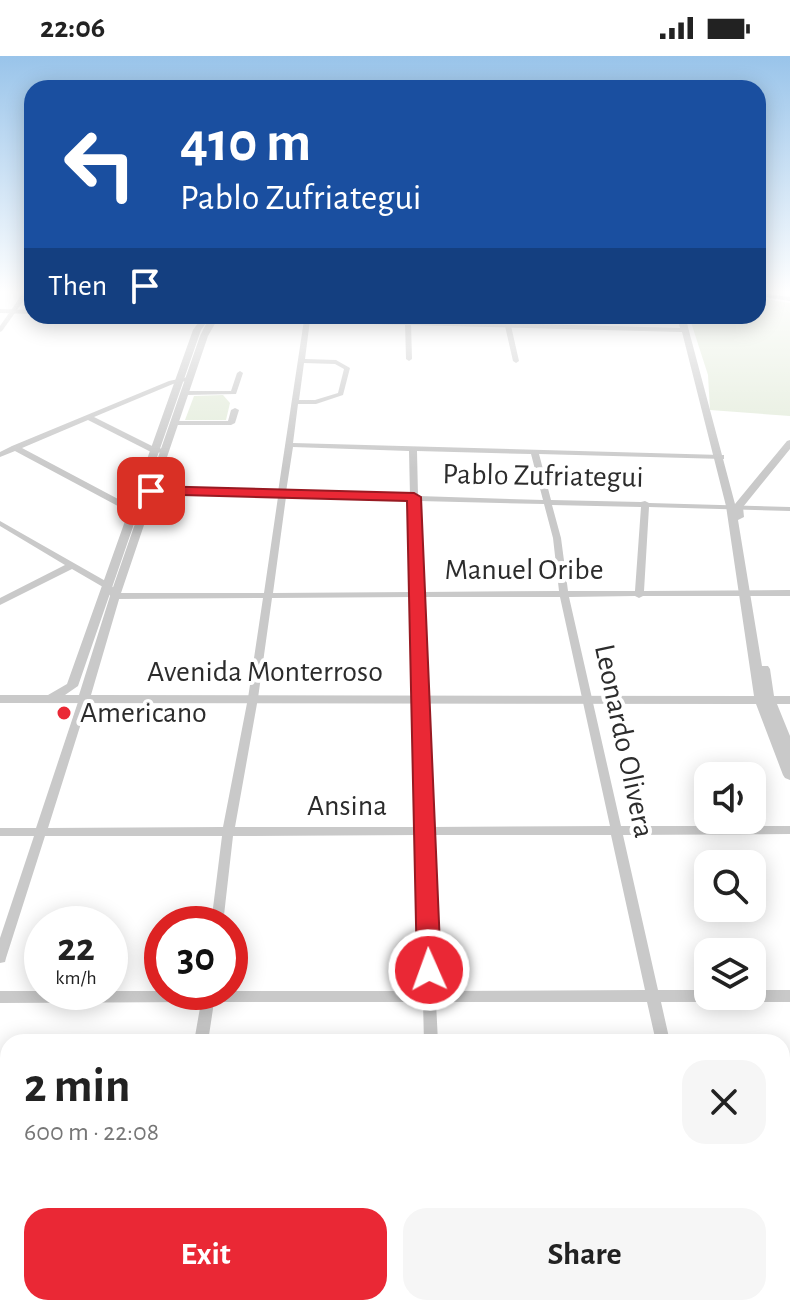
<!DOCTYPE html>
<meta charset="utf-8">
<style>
body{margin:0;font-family:"Alegreya Sans",sans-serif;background:#f6f6f6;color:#222;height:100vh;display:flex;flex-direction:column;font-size:30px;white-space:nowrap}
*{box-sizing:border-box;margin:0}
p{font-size:26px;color:#767676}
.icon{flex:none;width:44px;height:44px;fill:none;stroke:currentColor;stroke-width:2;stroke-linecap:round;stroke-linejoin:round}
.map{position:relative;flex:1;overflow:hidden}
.panel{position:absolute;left:0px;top:978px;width:790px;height:282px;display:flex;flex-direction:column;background:#fff;border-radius:24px 24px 0 0;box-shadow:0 4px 20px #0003}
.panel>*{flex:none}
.top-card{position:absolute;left:24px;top:24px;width:742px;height:244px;border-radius:24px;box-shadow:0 4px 20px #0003;background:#1a4fa0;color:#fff;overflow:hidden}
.tools{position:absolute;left:694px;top:706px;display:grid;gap:16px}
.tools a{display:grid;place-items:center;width:72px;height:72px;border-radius:16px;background:#fff;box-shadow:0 4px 20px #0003;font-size:40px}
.speed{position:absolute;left:24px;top:850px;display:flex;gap:16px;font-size:40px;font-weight:700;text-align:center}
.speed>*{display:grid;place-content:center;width:104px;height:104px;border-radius:50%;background:#fff;box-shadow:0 4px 20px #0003;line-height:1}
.speed small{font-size:20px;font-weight:400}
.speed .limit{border:12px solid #d22;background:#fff;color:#111}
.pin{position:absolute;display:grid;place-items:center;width:68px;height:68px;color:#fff;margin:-34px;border-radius:16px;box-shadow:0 4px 12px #0006}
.me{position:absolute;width:88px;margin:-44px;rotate:358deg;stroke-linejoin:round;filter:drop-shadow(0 0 6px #0008)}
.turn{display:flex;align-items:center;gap:28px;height:168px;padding:0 24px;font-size:36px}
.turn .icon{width:104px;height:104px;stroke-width:2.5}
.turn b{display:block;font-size:56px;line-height:68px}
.then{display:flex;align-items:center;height:76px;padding:0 24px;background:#0003;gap:16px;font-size:30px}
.round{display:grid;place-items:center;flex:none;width:84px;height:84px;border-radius:24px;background:#f6f6f6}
.summary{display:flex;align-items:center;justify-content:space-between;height:136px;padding:0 24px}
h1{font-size:48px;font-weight:700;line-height:60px}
.primary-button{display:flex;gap:16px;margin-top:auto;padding:16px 24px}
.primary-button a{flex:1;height:92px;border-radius:24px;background:#ea2835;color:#fff;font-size:32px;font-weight:700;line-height:92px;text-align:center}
.primary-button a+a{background:#f6f6f6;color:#222}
.status{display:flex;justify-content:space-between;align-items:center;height:56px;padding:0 40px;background:#fff;direction:ltr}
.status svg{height:22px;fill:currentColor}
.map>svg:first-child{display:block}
.green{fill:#e2ebd9}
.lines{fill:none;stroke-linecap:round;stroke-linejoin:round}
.minor{fill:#c9c9c9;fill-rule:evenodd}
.tertiary{fill:#c9c9c9;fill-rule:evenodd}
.route{fill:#ea2835;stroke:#981a22;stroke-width:2}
.poi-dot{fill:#ea2835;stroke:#fff;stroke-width:3}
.labels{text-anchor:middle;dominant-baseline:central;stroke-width:8;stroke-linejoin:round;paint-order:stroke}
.street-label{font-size:30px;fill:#2c2c2c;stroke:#fff}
.poi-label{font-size:30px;fill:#2c2c2c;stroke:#fff;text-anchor:start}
</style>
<div class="status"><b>22:06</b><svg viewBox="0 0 49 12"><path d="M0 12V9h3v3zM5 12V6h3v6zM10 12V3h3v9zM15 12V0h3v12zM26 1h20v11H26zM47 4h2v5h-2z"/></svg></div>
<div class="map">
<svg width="790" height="1259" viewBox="0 0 790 1259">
<rect width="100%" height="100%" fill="#fff"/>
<g class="green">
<polygon points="758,242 790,247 790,360 710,354 708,319 689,260 758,260"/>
<polygon points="223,339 230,347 226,364 185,364 194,340"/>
</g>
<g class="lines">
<g class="minor">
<polygon points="23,237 29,237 2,275 0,276 0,270"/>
<path d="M307 262 310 264 305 303 336 304 350 312 343 339 316 348H298L293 387 721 399H724V403L539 398 551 444 641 446 645 445 649 447 790 451V455L649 451 644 535 790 534V540H643L639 542 635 540 569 541 621 770H790V778L623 779 658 934H708V940H752V934H790V946H661L670 986H656L647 946H436L438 986H424L423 946H214L208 986H194L201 946 0 947V935H423L419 779 233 780 223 868H211L222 780H45L6 902 5 906 0 907V882L34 780H0V772H36L80 640 84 639 89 642 48 772 223 771 248 642 263 542 115 543 112 542 103 531 72 513 0 549V542L65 509 0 470V465L109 527 118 537H264L278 441 151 437 147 435 151 433 278 436 304 264ZM304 307 335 308 344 313 338 337 315 344H299ZM293 391 409 395 410 440 286 436ZM417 395 531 398 543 444 418 440ZM286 441 411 445 413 536 273 537ZM419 445 544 448 553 482 559 535 422 536ZM552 449 641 451 635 535H568L561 482ZM413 541 419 771H235L258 642 272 542ZM422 541H560L610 770 430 771ZM431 779H611L645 934 436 935Z"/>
<polygon points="408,265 411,267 412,303 409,305 406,303 405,267"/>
<polygon points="508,268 511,270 519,305 516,307 513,305 505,270"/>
<polygon points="240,315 243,317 236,338 185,339 182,337 185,335 231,335 237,317"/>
<polygon points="188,321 191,323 190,324 173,328 94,361 156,392 166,393 166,397 151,396 88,364 22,392 135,452 135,456 129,456 15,395 0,401 0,396 12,390 169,325"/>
<polygon points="235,352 239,354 235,367 231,369 174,369 170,367 174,365 228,365 231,354"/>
<rect x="782" y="1173" width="8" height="16"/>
<rect x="0" y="1179" width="8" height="16"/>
<polygon points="150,1252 166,1252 165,1259 149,1259"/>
<rect x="431" y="1252" width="16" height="7"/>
<polygon points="711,1252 727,1252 728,1259 712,1259"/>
</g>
<g class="tertiary">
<polygon points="758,237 790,241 790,245 758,240"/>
<polygon points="0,253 32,254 32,258 0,257"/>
<path d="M151 260H238L680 272 677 260H685L735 448 787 385 790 384V393L743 451 744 461 738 464 762 610H768L770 613 774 640H790V648H777L790 680V724L785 722 783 719 756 648 0 647V639H48L67 628 193 274 201 263 155 262ZM208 264 200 280 110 540 79 639H65L78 630 201 274ZM217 264 682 276 726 450 754 640 91 639 120 540 208 280Z"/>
</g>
</g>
<linearGradient id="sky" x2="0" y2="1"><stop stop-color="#99c4ea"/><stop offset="0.57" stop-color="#fff"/><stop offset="1" stop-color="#fff" stop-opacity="0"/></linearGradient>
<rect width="790" height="413" fill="url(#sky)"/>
<polygon class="route" points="151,430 414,437 421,441 441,914 437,921 429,924 420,921 417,914 407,445 146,438 146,432"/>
<circle class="poi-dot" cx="64" cy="657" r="8"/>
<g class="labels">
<g class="street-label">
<text transform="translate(543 420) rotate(1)">Pablo Zufriategui</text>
<text x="524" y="514">Manuel Oribe</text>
<text x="265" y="616">Avenida Monterroso</text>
<text transform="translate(624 685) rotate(78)">Leonardo Olivera</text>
<text x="347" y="750">Ansina</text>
</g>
<g class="poi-label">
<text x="80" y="657">Americano</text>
</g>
</g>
</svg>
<div class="tools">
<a><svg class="icon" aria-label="sound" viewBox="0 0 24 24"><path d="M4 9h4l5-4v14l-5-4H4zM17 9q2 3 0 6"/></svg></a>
<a><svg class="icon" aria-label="search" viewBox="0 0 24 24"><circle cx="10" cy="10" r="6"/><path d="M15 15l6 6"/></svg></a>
<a><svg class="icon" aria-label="layers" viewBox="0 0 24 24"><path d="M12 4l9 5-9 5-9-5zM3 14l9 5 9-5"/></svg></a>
</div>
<div class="speed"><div>22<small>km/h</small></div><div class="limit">30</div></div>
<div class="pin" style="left:151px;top:435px;background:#d93025"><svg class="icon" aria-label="arrive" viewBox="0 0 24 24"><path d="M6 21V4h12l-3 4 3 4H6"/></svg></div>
<svg class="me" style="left:429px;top:914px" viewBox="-20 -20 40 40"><circle r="17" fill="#ea2835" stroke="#fff" stroke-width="3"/><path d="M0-11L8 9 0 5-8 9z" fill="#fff"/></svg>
<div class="top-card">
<div class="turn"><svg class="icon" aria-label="left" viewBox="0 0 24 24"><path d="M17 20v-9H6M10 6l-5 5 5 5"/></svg><div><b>410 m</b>Pablo Zufriategui</div></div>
<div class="then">Then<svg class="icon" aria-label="arrive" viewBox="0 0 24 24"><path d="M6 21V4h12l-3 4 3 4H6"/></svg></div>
</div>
<section class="panel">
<div class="summary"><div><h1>2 min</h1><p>600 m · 22:08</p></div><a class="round"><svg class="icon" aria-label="close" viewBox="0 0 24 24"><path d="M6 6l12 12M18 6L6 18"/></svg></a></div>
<div class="primary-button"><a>Exit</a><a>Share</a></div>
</section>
</div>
